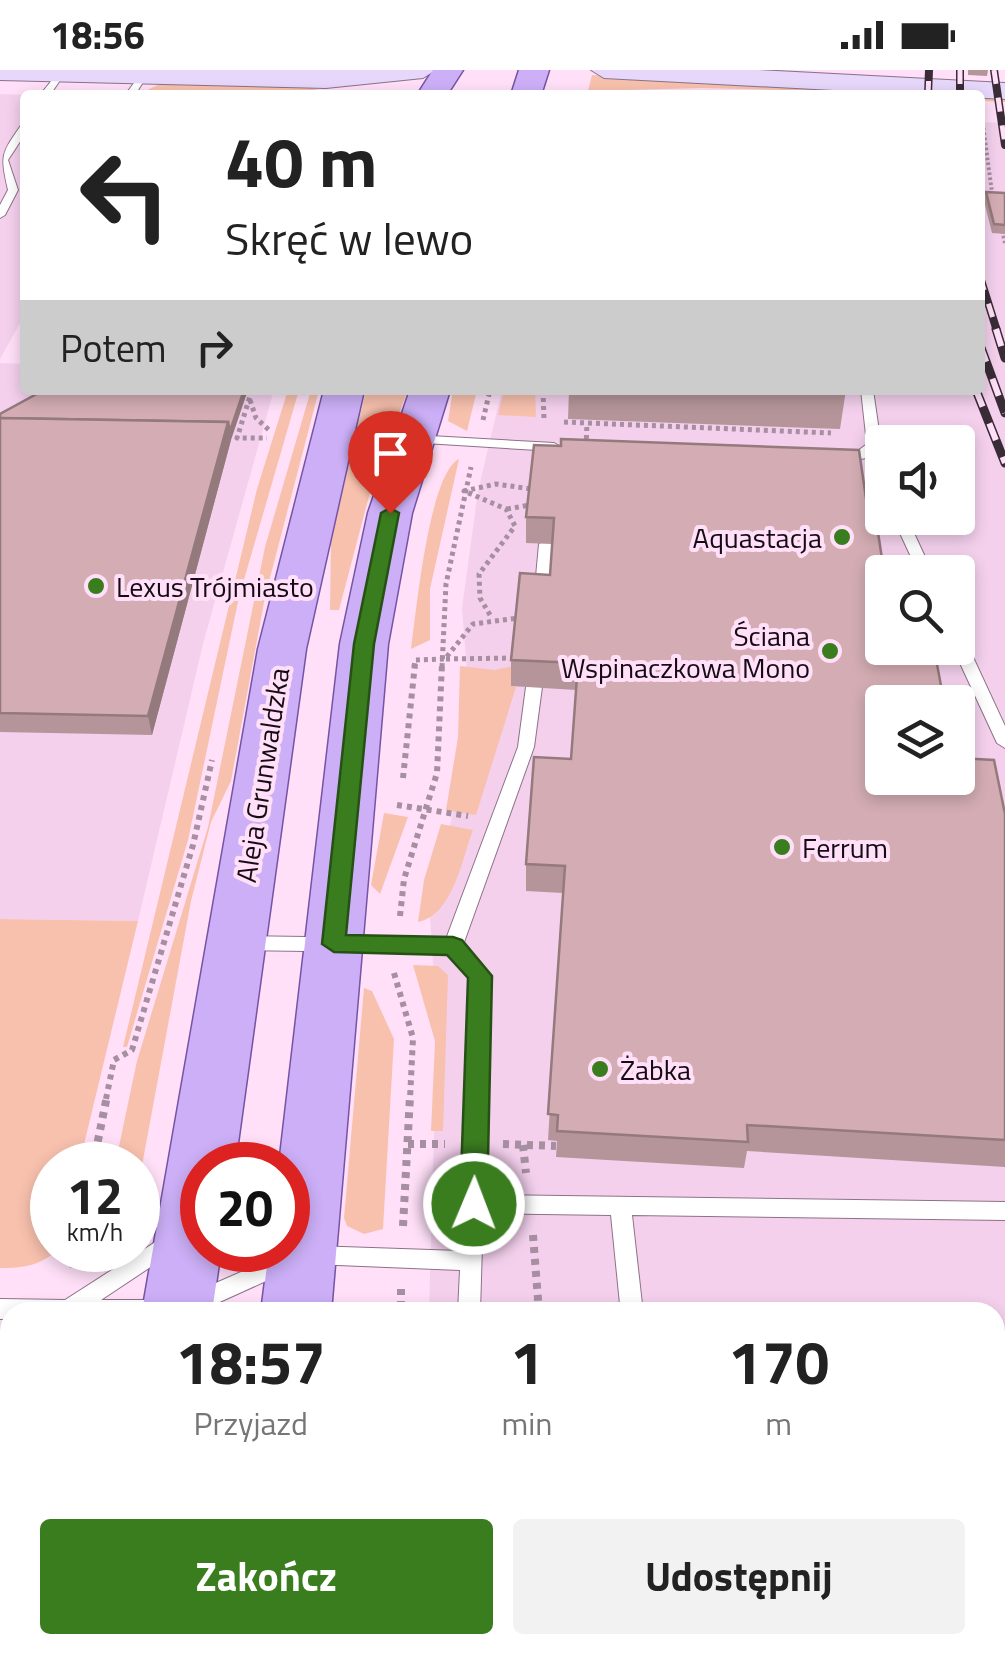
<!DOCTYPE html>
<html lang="pl">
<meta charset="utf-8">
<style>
body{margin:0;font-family:"Titillium Web",sans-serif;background:#f2f2f2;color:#222;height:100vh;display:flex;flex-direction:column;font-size:38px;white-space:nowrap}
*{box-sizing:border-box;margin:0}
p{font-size:32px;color:#767676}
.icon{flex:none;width:55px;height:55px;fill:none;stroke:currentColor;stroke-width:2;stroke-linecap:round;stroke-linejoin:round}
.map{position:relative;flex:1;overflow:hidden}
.sheet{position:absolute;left:0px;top:1232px;width:1005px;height:352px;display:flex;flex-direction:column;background:#fff;border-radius:30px 30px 0 0;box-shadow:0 5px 15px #0003}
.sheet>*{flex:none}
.hud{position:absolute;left:20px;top:20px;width:965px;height:305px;border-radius:10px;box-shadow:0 5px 15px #0003;background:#fff;color:#222;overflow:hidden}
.buttons{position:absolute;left:865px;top:355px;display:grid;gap:20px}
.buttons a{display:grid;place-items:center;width:110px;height:110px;border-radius:10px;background:#fff;box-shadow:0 5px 15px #0003;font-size:50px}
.speed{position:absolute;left:30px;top:1072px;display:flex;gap:20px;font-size:50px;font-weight:700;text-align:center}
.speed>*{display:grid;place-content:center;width:130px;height:130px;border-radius:50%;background:#fff;box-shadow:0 5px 15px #0003;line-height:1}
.speed small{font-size:25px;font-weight:400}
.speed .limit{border:15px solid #d22;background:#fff;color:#111}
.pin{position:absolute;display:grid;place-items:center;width:85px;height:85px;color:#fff;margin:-102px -42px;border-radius:50% 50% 50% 0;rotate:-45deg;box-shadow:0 0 10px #0007}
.pin .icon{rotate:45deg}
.me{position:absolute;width:110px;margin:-55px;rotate:1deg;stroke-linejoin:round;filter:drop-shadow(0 0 8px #0008)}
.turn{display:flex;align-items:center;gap:35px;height:210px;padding:0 40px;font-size:45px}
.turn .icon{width:130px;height:130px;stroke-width:2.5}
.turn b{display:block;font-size:70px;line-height:85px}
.then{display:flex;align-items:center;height:95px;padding:0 40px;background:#0003;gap:20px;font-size:38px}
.eta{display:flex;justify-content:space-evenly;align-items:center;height:170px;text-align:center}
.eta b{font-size:60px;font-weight:700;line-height:70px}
.action{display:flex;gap:20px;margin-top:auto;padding:20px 40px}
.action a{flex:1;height:115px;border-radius:10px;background:#3a7d1f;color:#fff;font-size:40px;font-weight:700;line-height:115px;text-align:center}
.action a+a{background:#f2f2f2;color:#222}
.status{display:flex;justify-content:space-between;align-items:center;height:70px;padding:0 50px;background:#fff;direction:ltr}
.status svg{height:28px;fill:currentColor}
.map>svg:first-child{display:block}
.built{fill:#f4d0ed;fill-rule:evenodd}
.green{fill:#f8c1ae}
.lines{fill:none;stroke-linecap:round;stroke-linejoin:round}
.lane-casing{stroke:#8c7287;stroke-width:2}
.secondary-casing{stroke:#8c7287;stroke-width:2}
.primary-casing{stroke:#7653a4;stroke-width:3}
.path-far3{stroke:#a68fa1;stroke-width:4;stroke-dasharray:2.5 2.5;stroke-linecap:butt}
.path-far2{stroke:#a68fa1;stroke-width:5;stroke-dasharray:4 4;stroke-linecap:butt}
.path-far1{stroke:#a68fa1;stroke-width:6;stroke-dasharray:5 5;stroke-linecap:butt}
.path{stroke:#a68fa1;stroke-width:8;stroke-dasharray:6 6;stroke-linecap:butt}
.lane{fill:#fff;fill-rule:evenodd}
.secondary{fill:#e6d7fb;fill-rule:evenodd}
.primary{fill:#ccaff7;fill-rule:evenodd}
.rail-far1-casing{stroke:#392c37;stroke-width:8}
.rail-casing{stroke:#392c37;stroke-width:9}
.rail-far1{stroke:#ffe0f8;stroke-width:5;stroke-dasharray:14;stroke-linecap:butt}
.rail{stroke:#ffe0f8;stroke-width:6;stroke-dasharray:18;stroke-linecap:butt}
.wall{fill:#b5959a}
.shaded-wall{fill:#94797d}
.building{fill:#d3adb3;stroke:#94797d;stroke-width:2.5}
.route{fill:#3a7d1f;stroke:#265114;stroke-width:2.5}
.poi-dot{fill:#3a7d1f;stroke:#ffe0f8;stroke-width:4}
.labels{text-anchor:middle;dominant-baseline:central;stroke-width:8;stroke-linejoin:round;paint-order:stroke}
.poi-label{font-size:28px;fill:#150b13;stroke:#ffe0f8;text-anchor:start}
.street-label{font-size:28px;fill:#150b13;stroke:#ffe0f8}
</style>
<div class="status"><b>18:56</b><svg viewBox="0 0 49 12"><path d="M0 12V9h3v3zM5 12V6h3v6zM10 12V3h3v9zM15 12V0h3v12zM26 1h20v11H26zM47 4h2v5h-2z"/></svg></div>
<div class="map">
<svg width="1005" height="1584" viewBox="0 0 1005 1584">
<rect width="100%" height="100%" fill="#ffe0f8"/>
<g class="built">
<polygon points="0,24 28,25 25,244 0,289"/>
<path d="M980 52 1005 53V1584H419V1575H995V1242H429L437 955 430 846 460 710 467 602 462 538 478 421 502 320H980ZM882 372H958V448H882ZM882 502H958V578H882ZM882 632H958V708H882Z"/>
<polygon points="0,293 25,294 25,320 274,320 203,574 138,851 0,849"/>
</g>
<g class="green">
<polygon points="592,5 1005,26 1005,32 980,31 980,25 702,18 588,21"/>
<polygon points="162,13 307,17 339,25 143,22"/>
<polygon points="288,320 299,320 239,527 188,770 127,977 123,977 257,419"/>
<polygon points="311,320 319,320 265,527 231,711 211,752 191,831 138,1117 138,1095 115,1095 137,991 208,757 265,477"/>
<polygon points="366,320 408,320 373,411 339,540 330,540 331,470"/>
<polygon points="453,320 477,320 467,361 448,351"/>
<polygon points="504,320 535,320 536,347 498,345"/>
<path d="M459 389 430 519V570L411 579C416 544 429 403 459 389Z"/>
<polygon points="460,596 494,600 513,596 511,616 516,617 476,745 446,740 458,667"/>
<polygon points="384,743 408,747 380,824 371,815"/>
<path d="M441 754 473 760C462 789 453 845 418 852L424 810Z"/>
<path d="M0 849 138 851 79 1095H52V1180H58C39 1196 24 1198 0 1198Z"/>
<polygon points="413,895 438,896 448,905 443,1061 431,1061 435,971"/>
<polygon points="364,918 372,921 394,969 383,1159 364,1164 347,1156 344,1148"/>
</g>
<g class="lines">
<g class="lane-casing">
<g id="lane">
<polygon points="60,0 65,3 50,25 40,25"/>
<polygon points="143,1 148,4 135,25 125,25"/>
<path d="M25 53V64L8 90 18 120 5 145 0 148V135L8 120C0 84 1 84 22 54Z"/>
<polygon points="861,320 873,320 881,375 875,381 882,393 882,407 877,406 866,388 840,393 833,389 835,386 855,383 867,374"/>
<polygon points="413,365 554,373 561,377 554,381 408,372 406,369"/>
<polygon points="893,448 907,448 932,502 918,502"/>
<polygon points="546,470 553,474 548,528 541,532 534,528 539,474"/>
<polygon points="958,567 966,572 1005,656 1005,678 997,673 953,578 958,578"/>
<polygon points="534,612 542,617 534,677 463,875 489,906 483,1125 1005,1132 1005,1150 632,1145 642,1234 635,1242 623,1241 620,1234 611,1145 483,1143 480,1242 458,1242 460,1200 313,1194 305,1192 302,1185 305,1178 313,1176 460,1181 471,908 448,883 242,880 236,878 233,873 236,868 242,866 446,869 518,677 526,617"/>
<polygon points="171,1162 179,1164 182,1171 179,1178 101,1230 164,1230 172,1233 174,1242 10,1242 10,1249 0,1249 0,1229 65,1230"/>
<polygon points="289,1181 297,1183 300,1190 297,1197 202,1240 195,1242 186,1240 183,1233 186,1226"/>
<rect x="443" y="1575" width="26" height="9"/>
</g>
</g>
<g class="secondary-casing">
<g id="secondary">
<polygon points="0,0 436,0 423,8 326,18 0,10"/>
<polygon points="591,0 758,0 1005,13 1005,29 604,8"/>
</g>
</g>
<g class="primary-casing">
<g id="primary">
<polygon points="433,0 463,0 447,25 417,25"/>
<polygon points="519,0 549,0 541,25 511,25"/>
<polygon points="324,320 364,320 306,579 235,1095 202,1095 202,1180 221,1180 212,1242 142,1242 258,579"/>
<polygon points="410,320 450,320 412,443 388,574 331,1242 261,1242 269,1180 288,1180 288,1095 279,1095 340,574 368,443"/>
<polygon points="87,1575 167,1575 166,1584 86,1584"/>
<polygon points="221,1575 301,1575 300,1584 220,1584"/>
</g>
</g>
<g class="path-far3">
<polyline points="982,48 993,130"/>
<polyline points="1001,156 1005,173"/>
</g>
<g class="path-far2">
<polyline points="252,320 237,368 267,368"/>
<polyline points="543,320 544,350"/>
<polyline points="250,330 256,348 269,360"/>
<polyline points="483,350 490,320"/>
<polyline points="564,352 831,363"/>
<polyline points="586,377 587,353"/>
<polyline points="507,439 530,435"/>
<polyline points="490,545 480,528 479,504 515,456 506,439 464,421 496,414 532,419"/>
<polyline points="514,588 445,589 473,554 518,548"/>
<polyline points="414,597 415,590 445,589"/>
<polyline points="442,597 446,514 471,397"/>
</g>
<g class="path-far1">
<polyline points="403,708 415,594"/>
<polyline points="397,735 468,746"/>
<polyline points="400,846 404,809 437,703 442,594"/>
<polyline points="394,903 413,968 410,1029"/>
<polyline points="106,1029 114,990 132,980 193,775 212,690"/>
</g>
<g class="path">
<polyline points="408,1074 445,1074"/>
<polyline points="503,1074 556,1076"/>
<polyline points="523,1075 526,1103"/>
<polyline points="93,1095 107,1026"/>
<polyline points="403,1156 410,1026"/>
<polyline points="533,1165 539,1242"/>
<polyline points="73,1198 76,1180"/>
<polyline points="401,1219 401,1242"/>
<polyline points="10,1295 2,1303 10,1310"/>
<polyline points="0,1366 10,1360"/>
<polyline points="0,1540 10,1495"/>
<polyline points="45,1584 47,1575"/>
<polyline points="368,1584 369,1575"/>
</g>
<use href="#lane" class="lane"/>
<use href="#secondary" class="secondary"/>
<use href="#primary" class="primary"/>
<g class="rail-far1-casing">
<g id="rail-far1">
<polyline points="960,0 960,25"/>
<polyline points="994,0 1005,75"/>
<polyline points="928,25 929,0"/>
<polyline points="980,207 997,261"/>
</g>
</g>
<g class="rail-casing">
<g id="rail">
<polyline points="996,259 1005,288"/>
<polyline points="980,275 1005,343"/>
<polyline points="976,320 1005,393"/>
</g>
</g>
<use href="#rail-far1" class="rail-far1"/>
<use href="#rail" class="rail"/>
</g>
<g class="wall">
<polygon points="968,0 988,0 987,6 968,5"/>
<polygon points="986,122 1005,123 1005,164 992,163 984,131"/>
<polygon points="569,320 846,320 840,359 568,349"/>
<polygon points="0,344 231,370 152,665 0,662"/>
<polygon points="534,375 882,632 1005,744 1005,1097 747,1081 744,1098 556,1087 557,1071 548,1070 563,823 526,821 526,794 571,689 576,620 511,616 511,590 550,505 552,474 526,473 526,447"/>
</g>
<polygon class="shaded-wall" points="244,320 248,320 231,370 152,665 148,646 228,352"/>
<g class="building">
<polygon points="593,22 708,25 594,25"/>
<polygon points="986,122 1005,123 1005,155 994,154"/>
<polygon points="44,320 244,320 230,361 228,352 0,348 0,344"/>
<polygon points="0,348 228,352 148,646 0,643"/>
<polygon points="561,369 859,380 869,449 876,449 884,502 882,502 882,578 934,578 944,632 882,632 882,708 958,708 958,688 994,690 1005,744 1005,1070 747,1055 748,1072 557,1061 558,1045 548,1044 565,796 526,794 534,687 571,689 578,593 511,590 520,503 550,505 554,448 526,447 534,375 561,376"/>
<polygon points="995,1270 1005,1270 1005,1584 657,1584 656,1575 995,1575"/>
<polygon points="572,1575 655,1575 656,1584 572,1584"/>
</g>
<polygon class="route" points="390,438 399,443 374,574 346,865 453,867 462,870 492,906 487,1134 483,1142 464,1142 460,1134 468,908 447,885 334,882 322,874 354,574 381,443"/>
<g class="poi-dot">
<circle cx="842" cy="467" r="10"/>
<circle cx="96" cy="516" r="10"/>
<circle cx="830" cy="581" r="10"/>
<circle cx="782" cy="777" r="10"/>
<circle cx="600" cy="999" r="10"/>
</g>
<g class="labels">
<g class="poi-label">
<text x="822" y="467" text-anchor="end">Aquastacja</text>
<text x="116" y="516">Lexus Trójmiasto</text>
<text x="810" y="565" text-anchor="end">Ściana<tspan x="810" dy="32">Wspinaczkowa Mono</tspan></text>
<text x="802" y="777">Ferrum</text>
<text x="620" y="999">Żabka</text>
</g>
<g class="street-label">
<text transform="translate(262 705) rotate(-81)">Aleja Grunwaldzka</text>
</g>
</g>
</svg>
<div class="buttons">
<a><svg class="icon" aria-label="sound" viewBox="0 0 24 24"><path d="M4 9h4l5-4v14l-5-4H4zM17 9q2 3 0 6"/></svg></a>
<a><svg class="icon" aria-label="search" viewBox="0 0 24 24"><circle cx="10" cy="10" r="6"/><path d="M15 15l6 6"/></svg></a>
<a><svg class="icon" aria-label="layers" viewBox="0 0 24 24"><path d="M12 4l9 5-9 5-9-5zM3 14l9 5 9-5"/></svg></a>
</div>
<div class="speed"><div>12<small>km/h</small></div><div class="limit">20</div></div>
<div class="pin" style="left:390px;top:443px;background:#d93025"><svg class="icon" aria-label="arrive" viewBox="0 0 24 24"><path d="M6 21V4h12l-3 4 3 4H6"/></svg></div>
<svg class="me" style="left:474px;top:1134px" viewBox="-20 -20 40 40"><circle r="17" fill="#3a7d1f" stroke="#fff" stroke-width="3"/><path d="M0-11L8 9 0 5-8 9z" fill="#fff"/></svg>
<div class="hud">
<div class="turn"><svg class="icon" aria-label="left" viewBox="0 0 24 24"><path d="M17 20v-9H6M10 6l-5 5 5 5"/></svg><div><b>40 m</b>Skręć w lewo</div></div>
<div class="then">Potem<svg class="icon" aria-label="right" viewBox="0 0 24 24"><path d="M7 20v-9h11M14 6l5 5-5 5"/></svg></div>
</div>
<section class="sheet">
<div class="eta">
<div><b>18:57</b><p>Przyjazd</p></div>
<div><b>1</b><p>min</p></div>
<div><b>170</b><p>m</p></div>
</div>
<div class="action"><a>Zakończ</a><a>Udostępnij</a></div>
</section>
</div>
